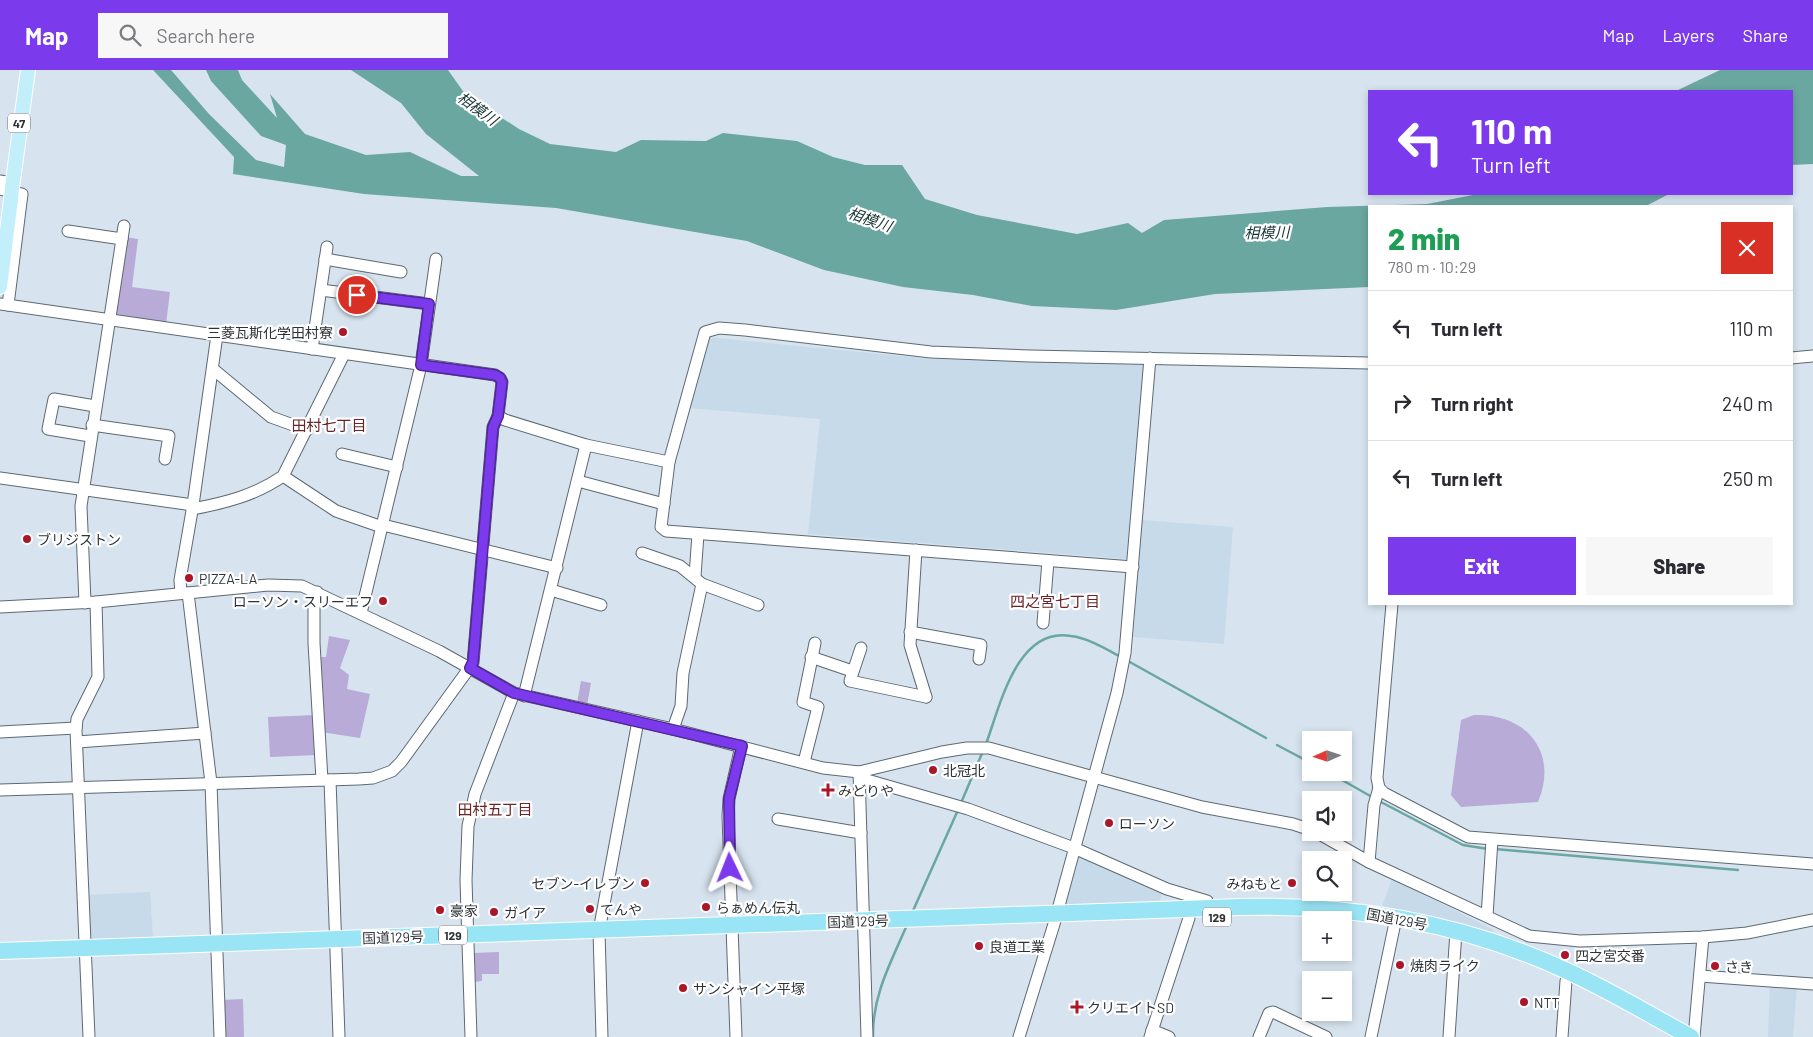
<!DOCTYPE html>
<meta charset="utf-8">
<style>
body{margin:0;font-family:Barlow,"Noto Sans JP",sans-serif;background:#f7f7f7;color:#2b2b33;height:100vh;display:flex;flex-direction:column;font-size:19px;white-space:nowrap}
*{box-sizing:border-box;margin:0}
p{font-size:16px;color:#7c7c81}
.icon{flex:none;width:28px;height:28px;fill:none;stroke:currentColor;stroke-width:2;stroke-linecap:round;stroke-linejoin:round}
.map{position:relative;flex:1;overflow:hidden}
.details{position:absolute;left:1368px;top:135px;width:425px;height:400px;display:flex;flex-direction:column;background:#fff;border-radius:0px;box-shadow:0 2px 8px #0003}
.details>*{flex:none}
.banner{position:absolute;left:1368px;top:20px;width:425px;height:105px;border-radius:0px;box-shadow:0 2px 8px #0003;background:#7c3aed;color:#fff;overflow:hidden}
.needle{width:32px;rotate:267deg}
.tools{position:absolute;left:1302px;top:661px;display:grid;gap:10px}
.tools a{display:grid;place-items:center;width:50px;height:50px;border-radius:0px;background:#fff;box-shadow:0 2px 8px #0003;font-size:25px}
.pin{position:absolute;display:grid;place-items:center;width:42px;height:42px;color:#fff;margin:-21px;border:2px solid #fff;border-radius:50%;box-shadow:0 1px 5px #0007}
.me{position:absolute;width:55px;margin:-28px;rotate:358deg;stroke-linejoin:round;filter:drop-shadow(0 0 4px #0008)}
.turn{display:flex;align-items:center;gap:18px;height:105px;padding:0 20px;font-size:22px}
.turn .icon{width:65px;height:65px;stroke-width:2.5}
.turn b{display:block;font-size:35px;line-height:42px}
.round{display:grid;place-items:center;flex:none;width:52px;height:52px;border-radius:0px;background:#f7f7f7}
.head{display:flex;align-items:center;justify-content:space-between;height:85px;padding:0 20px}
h1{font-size:30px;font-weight:800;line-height:38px;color:#1e9e55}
.primary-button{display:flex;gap:10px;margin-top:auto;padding:10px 20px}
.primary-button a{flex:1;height:58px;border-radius:0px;background:#7c3aed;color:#fff;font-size:20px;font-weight:800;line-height:58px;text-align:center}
.primary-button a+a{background:#f7f7f7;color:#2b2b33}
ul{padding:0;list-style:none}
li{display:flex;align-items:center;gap:15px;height:75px;padding:0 20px;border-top:1px solid #e1e1e2}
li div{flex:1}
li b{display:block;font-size:19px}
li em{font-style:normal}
header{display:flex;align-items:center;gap:30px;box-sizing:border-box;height:70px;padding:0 25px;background:#7c3aed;color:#fff}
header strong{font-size:24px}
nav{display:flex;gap:28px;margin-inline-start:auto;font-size:18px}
.search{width:350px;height:45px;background:#f7f7f7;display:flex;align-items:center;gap:12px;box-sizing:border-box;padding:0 18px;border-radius:0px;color:#7c7c81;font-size:19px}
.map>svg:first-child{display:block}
.built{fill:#c7daea}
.green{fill:#b8abd7}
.water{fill:#6aa7a0}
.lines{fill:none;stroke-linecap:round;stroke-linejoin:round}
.stream{stroke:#6aa7a0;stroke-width:2.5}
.minor-casing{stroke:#5d6972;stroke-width:13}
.major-casing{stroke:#fff;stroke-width:16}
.highway-casing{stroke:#fff;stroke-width:18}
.minor{stroke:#fff;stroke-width:11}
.major{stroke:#c2eff9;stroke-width:14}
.highway{stroke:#99e4f5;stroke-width:16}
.major-bridge-casing{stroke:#fff;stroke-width:16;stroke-linecap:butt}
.major-bridge{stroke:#c2eff9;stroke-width:14}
.route-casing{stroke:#51269a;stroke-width:12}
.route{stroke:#7c3aed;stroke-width:9}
.poi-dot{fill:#ab1628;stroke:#fff;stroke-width:2}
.labels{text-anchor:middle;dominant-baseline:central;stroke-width:4.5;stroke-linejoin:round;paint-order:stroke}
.shield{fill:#fff;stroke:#6c7072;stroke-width:1}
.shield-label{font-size:12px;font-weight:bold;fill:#2d3236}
.poi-label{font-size:14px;fill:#2d3236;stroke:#fff;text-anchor:start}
.street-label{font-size:14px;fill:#2d3236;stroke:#fff}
.water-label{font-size:15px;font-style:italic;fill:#173633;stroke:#fff}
.neighbourhood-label{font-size:15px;fill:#6b2526;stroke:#fff}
</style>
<header>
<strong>Map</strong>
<div class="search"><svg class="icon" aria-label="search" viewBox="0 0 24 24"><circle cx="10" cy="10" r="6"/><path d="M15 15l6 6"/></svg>Search here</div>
<nav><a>Map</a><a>Layers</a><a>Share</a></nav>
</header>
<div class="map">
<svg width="1813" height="967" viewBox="0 0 1813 967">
<rect width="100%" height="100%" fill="#d7e4ef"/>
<g class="built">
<polygon points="707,267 932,289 1145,293 1127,489 808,464 820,349 687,338"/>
<polygon points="1142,450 1233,457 1224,574 1133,567"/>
<polygon points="1077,784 1095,790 1094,794 1164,820 1159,832 1082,836 1089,811 1082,835 1061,835"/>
<polygon points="1392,809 1492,859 1495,862 1382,836"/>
<polygon points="150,822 153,867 90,870 87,825"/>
<polygon points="1770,913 1797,915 1793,967 1768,967"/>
</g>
<g class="green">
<polygon points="126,167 138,169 132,217 170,222 166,254 116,247"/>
<polygon points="329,566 350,570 340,598 349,605 347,619 370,624 360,668 321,662 317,587 326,587"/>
<polygon points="581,611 591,613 587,635 577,633"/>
<polygon points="315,645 317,685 270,687 268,647"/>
<path d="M1474 645C1526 643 1559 682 1538 732L1461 737 1451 725 1461 650Z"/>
<polygon points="499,882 499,904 482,904 482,911 474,912 473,883"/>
<polygon points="243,929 244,967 223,967 221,930"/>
</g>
<g class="water">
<polygon points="153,0 171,0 209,44 256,90 284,97 286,75 261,66 211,11 206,0 238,0 242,10 277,48 270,24 305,64 366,85 410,82 461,106 479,106 426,64 401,33 351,0 448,0 465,24 519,59 550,74 616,82 641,70 706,71 723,63 797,71 833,87 865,95 902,95 925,129 977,145 1077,164 1128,153 1142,163 1164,150 1327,137 1427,134 1478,124 1669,124 1646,136 1369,136 1369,217 1215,224 1116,240 1032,236 973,225 903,217 824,200 747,171 556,138 364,124 233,104 234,87"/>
<polygon points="1720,0 1813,0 1813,94 1791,95 1791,21 1676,21"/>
</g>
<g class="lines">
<g class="stream">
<polyline points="1128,591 1266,668"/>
<path d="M986 674C1000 636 1017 556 1071 566 1088 568 1106 579 1121 587"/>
<polyline points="1277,675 1311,693"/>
<polyline points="1328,702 1372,727"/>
<polyline points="1379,731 1463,775 1488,779"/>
<polyline points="961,733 983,681"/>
<polyline points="1495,779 1738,800"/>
<polyline points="912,843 958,740"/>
<path d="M873 967C872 926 891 892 907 855"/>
</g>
<g class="minor-casing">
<g id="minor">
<polyline points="0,111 12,113"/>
<polyline points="0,119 22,124 8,235"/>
<polyline points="68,161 122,169 81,436 85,533"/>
<polyline points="122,169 124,156"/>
<polyline points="325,189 401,202"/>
<polyline points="321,220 429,234"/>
<polyline points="0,234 495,305 500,308 502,312 498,346 505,350 586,375 669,392"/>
<polyline points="312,279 327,177"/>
<polyline points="1791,288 1813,286"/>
<polyline points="213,299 271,347 307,360"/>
<polyline points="92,355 169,366 165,389"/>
<polyline points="90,366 48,359 54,329 95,336"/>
<polyline points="342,384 397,397"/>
<polyline points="283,406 336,441 382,457"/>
<polyline points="0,408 193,435 180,510 181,523"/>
<polyline points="578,411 664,434"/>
<polyline points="193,435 217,265"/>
<path d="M192 439C225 433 256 425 283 406L344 284"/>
<polyline points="383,455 557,498"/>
<polyline points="916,480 910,575 926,627"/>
<polyline points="642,483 680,496 702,514 683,603 681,636 673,659"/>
<polyline points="1133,497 666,461 661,457 669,392 705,262 719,258 745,260 931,282 1030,286 1369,293"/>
<polyline points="695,506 698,464"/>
<polyline points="702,514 758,535"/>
<polyline points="551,520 601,535"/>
<polyline points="317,522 314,538 314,573 322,710"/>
<polyline points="188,523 211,713 220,967"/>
<polyline points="1392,534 1377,708 1379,718 1384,723 1468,767 1813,794"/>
<polyline points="0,537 96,532 268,515 302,516 439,581 514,623 673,659 823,698 859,702 942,682 967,678 989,678 1202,737 1293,754 1311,760"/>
<polyline points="361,543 421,295 436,189"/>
<polyline points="1043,553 1048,491"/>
<polyline points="910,562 981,575 979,589"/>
<polyline points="861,578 850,611 926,627"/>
<polyline points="811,587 852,601"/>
<polyline points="524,626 586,375"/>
<polyline points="0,662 76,658"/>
<polyline points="77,672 205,663"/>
<polyline points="804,692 818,637 803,632 815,573"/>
<polyline points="859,702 867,710 968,739 1074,778 1167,819 1207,831 1207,838"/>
<polyline points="859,702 867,967"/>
<polyline points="330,710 339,967"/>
<polyline points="0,720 359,709 373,708 392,701 401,692 473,593 493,357 498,346"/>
<polyline points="778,749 861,763"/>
<polyline points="1316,762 1369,792 1529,866 1580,871 1703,867 1747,863 1813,850"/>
<polyline points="1369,792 1374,735 1379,718"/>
<polyline points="1487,846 1492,770"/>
<polyline points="1700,906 1813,914"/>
<polyline points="1152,960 1169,967"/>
<polyline points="89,967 76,660 77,649 98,607 96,532"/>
<polyline points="471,967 466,810 468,756 475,724 514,623"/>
<polyline points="602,967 599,861 638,651"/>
<polyline points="736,967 728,746 729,729 741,676"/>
<polyline points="1019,967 1054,854 1117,623 1125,583 1150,288"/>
<polyline points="1150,967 1189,848"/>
<polyline points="1259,967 1269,943 1273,942 1326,967"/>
<polyline points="1371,967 1396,848"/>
<polyline points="1449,967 1456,861"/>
<polyline points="1562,967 1566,911"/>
<polyline points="1694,967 1703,867"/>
</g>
</g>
<g class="major-casing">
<g id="major">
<polyline points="12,118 28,0"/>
<polyline points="0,217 11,129"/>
</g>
</g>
<g class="highway-casing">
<path id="highway" d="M0 881 1239 837C1352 834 1464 853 1567 901 1609 920 1650 945 1691 967"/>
</g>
<use href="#minor" class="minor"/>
<use href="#major" class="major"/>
<use href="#highway" class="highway"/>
<g class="major-bridge-casing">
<polyline id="major-bridge" points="11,129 12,118"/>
</g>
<use href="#major-bridge" class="major-bridge"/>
</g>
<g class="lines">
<g class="route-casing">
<polyline id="route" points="357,225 429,234 421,295 495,305 500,308 502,312 498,346 493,357 473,592 470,598 514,623 742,676 729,729 730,798"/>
</g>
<use href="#route" class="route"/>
</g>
<g class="poi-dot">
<circle cx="343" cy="262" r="5"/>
<circle cx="27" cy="469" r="5"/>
<circle cx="189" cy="508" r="5"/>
<circle cx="383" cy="531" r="5"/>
<circle cx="933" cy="700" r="5"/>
<path d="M825.5 712.5h5v5h5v5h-5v5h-5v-5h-5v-5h5z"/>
<circle cx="1109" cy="753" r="5"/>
<circle cx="645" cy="813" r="5"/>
<circle cx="1292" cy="813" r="5"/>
<circle cx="706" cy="837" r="5"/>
<circle cx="590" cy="839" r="5"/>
<circle cx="440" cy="840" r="5"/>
<circle cx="494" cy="842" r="5"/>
<circle cx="979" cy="876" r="5"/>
<circle cx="1565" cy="885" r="5"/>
<circle cx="1400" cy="895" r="5"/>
<circle cx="1715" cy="896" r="5"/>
<circle cx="683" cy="918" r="5"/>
<circle cx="1524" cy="932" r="5"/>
<path d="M1074.5 929.5h5v5h5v5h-5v5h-5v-5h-5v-5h5z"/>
</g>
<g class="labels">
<g class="shield">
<rect x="8" y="43.5" width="22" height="19" rx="4"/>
<rect x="1203" y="837.5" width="28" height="19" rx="4"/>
<rect x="439" y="855.5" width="28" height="19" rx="4"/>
</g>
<g class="shield-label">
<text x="19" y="53">47</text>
<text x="1217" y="847">129</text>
<text x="453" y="865">129</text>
</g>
<g class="poi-label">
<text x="333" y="262" text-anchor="end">三菱瓦斯化学田村寮</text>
<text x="37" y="469">ブリジストン</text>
<text x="199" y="508">PIZZA-LA</text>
<text x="373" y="531" text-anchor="end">ローソン・スリーエフ</text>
<text x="943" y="700">北冠北</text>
<text x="838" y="720">みどりや</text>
<text x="1119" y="753">ローソン</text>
<text x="635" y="813" text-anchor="end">セブン-イレブン</text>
<text x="1282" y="813" text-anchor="end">みねもと</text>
<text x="716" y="837">らぁめん伝丸</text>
<text x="600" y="839">てんや</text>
<text x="450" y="840">豪家</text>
<text x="504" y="842">ガイア</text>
<text x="989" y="876">良道工業</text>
<text x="1575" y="885">四之宮交番</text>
<text x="1410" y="895">焼肉ライク</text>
<text x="1725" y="896">さき</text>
<text x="693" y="918">サンシャイン平塚</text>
<text x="1534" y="932">NTT</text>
<text x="1087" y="937">クリエイトSD</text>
</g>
<g class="street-label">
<text transform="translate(1397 849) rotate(11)">国道129号</text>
<text transform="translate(858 851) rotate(-2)">国道129号</text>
<text transform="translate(393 867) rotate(-2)">国道129号</text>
</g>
<g class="water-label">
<text transform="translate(478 38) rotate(36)">相模川</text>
<text transform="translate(870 149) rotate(19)">相模川</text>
<text transform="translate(1267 162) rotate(-1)">相模川</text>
</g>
<g class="neighbourhood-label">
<text x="329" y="355">田村七丁目</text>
<text x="1055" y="531">四之宮七丁目</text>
<text x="495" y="739">田村五丁目</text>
</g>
</g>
</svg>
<div class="tools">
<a><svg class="needle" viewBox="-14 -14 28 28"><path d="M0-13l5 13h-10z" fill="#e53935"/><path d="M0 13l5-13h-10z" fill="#7c7c81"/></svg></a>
<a><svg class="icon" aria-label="sound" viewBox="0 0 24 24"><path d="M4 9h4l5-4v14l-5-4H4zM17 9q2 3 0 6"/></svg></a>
<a><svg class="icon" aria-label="search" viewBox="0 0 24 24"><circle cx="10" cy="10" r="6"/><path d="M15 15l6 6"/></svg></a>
<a>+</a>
<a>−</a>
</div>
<div class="pin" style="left:357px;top:225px;background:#d93025"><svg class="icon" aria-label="arrive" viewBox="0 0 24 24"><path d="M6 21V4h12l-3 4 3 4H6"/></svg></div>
<svg class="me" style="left:730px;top:798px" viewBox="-20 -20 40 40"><path d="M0-17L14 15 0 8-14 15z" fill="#7c3aed" stroke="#fff" stroke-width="4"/></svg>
<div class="banner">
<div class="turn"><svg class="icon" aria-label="left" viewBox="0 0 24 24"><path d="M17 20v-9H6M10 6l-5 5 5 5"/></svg><div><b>110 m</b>Turn left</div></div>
</div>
<section class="details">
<div class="head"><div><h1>2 min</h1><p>780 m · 10:29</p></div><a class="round" style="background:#d93025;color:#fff"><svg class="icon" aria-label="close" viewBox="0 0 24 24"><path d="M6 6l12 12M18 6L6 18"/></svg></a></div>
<ul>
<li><svg class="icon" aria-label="left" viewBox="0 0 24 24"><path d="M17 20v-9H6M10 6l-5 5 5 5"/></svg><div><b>Turn left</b></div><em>110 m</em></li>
<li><svg class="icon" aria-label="right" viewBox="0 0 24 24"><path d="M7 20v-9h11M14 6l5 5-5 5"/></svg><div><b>Turn right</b></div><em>240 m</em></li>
<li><svg class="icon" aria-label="left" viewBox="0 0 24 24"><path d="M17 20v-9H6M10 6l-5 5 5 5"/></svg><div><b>Turn left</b></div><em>250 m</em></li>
</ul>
<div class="primary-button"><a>Exit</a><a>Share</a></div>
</section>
</div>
